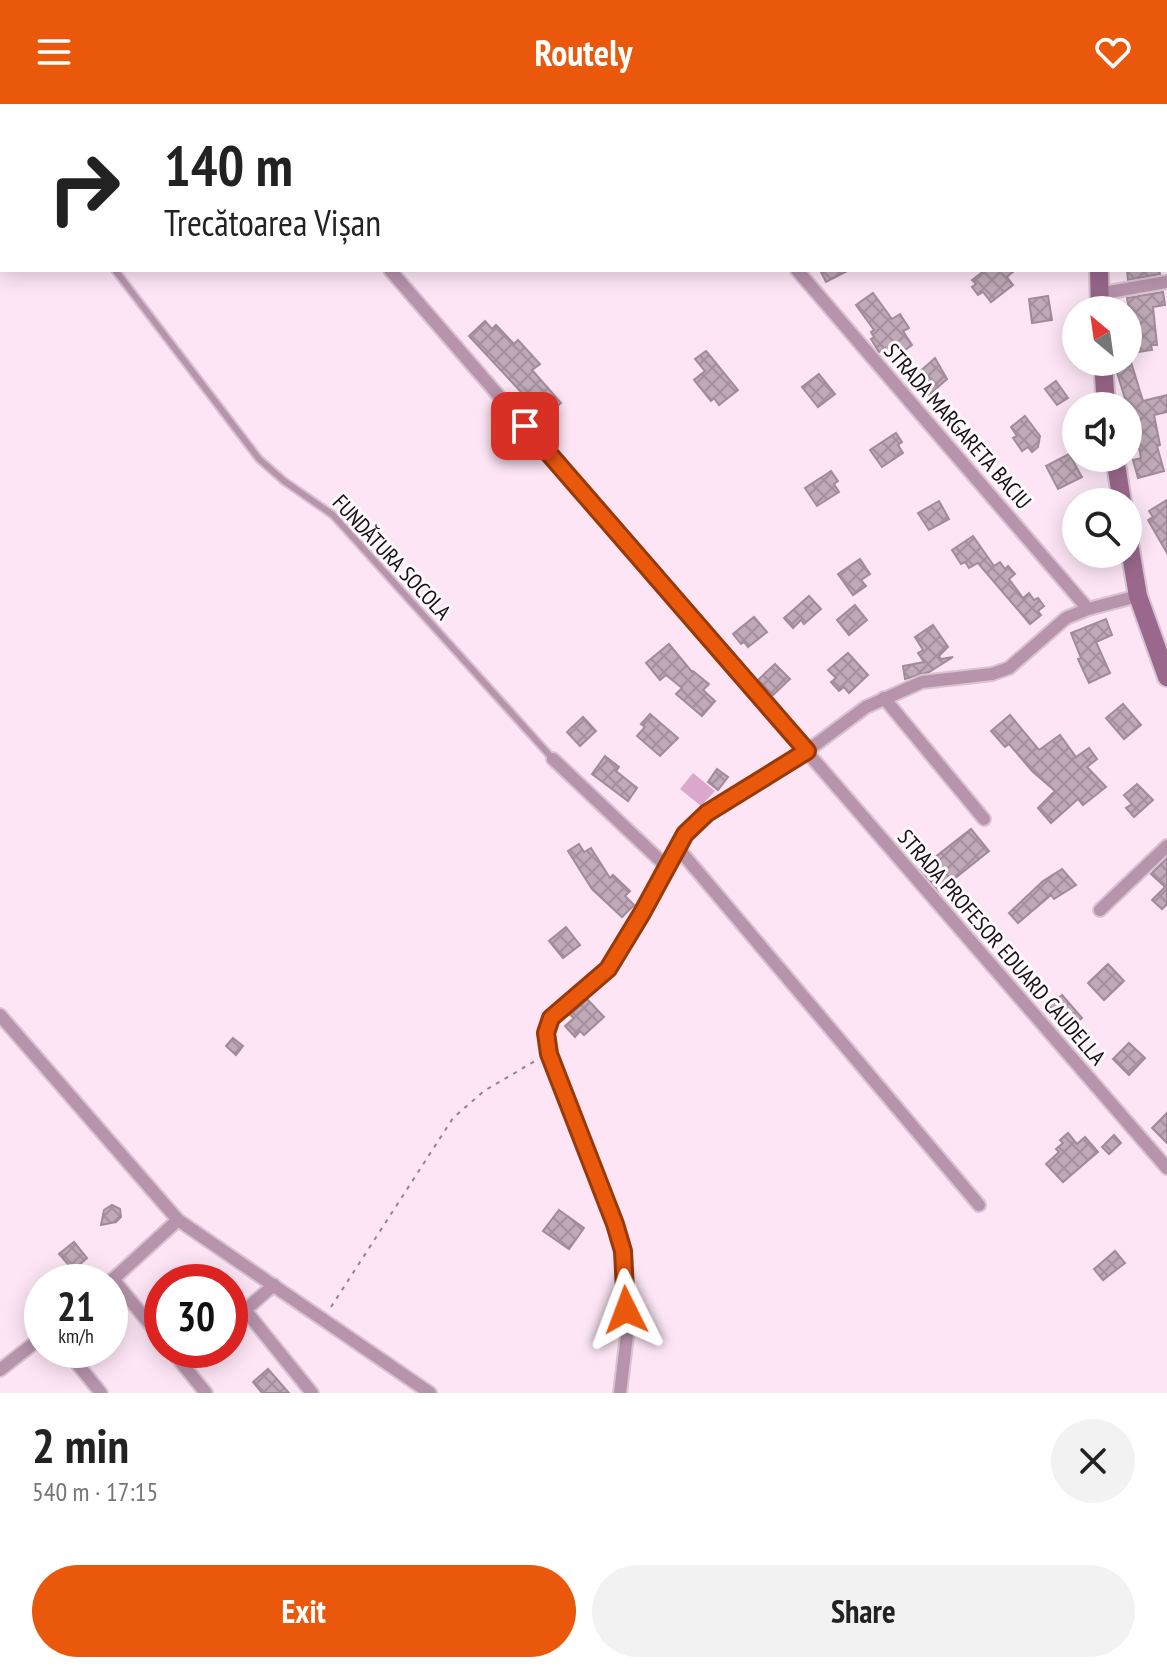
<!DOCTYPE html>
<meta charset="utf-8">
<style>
body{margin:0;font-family:"PT Sans Narrow",sans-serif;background:#f2f2f2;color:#222;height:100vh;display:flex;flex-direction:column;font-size:30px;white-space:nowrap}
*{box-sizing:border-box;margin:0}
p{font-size:26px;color:#767676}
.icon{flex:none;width:44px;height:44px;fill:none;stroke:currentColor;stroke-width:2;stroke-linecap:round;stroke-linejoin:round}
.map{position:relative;height:1289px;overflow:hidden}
.side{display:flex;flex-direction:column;background:#fff;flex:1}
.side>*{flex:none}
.hud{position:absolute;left:0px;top:0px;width:1168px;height:168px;box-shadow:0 4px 20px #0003;background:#fff;color:#222;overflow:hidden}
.needle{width:52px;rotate:331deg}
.tools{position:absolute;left:1062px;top:192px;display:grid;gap:16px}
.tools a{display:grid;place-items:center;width:80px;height:80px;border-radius:50%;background:#fff;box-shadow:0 4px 20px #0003;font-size:40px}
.speed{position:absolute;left:24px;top:1160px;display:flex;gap:16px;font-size:40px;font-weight:700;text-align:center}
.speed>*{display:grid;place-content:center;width:104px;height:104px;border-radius:50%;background:#fff;box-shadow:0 4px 20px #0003;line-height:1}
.speed small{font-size:20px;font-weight:400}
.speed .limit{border:12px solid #d22;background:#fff;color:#111}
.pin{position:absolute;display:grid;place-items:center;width:68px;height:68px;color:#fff;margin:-34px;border-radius:16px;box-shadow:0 4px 12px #0006}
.me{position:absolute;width:88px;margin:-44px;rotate:357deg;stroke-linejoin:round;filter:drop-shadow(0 0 6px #0008)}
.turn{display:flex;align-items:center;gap:28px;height:168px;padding:0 32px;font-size:36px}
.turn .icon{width:104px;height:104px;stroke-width:2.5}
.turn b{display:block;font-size:56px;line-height:68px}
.round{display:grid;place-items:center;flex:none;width:84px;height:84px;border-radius:42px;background:#f2f2f2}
.summary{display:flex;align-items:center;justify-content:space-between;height:136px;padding:0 32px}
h1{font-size:48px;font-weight:700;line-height:60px}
.primary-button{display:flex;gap:16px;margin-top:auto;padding:16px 32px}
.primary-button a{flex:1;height:92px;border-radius:48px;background:#ea580c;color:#fff;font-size:32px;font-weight:700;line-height:92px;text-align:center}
.primary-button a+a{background:#f2f2f2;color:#222}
header{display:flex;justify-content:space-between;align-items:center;height:104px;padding:0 32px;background:#ea580c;color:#fff;font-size:36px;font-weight:700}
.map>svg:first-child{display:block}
.pitch{fill:#dca7cc}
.building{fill:url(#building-cross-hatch);stroke:#a18b9a;stroke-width:2}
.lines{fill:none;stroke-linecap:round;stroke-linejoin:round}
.service-casing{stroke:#d8c3d1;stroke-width:10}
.minor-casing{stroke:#d8c3d1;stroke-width:16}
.secondary-casing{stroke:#d8c3d1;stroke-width:22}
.path{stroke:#93838e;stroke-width:2;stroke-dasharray:4 6;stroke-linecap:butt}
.service{stroke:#b793ac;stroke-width:6}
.minor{stroke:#b793ac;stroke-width:12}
.secondary{stroke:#9a688c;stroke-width:18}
.route-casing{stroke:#983908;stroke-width:20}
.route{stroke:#ea580c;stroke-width:14}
.labels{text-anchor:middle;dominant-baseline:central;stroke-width:6;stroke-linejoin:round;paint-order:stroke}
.street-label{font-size:22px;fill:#160e13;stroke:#fef9fc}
</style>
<header><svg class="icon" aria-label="menu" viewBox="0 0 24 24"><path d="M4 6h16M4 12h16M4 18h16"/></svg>Routely<svg class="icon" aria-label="heart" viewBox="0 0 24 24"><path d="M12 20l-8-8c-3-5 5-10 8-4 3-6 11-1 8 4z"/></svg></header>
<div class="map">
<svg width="1167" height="1289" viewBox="0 0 1167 1289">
<defs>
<pattern id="building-cross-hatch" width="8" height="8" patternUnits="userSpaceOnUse" patternTransform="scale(2)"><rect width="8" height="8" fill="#c0a9b8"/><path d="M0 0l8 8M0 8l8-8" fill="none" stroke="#a4909d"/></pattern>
</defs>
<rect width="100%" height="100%" fill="#fde5f5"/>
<polygon class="pitch" points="693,669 715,687 701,702 680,685"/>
<g class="building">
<polygon points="820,166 849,166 826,178"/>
<polygon points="985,166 1015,166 1007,173 1013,181 991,198 983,188 978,191 972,183 976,180 972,176"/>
<polygon points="1127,166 1159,166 1160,170 1128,176"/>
<polygon points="1163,188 1165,201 1153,203 1157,241 1151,241 1152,246 1131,249 1129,230 1133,229 1127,194"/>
<polygon points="873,189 892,215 900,210 909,224 903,227 912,241 901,249 897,244 888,249 885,244 879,248 871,235 874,233 871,228 874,226 856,201"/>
<polygon points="1048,192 1052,216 1032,219 1029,195"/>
<polygon points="485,217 492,225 496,221 514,240 518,236 540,260 532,266 561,299 545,313 542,310 538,314 526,300 519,292 522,289 469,232"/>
<polygon points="706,247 738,286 719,301 714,294 711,297 694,276 705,267 695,255"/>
<polygon points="935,254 947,275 929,291 917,277 920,275 917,270"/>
<polygon points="1131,258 1143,297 1167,291 1167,308 1154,311 1160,341 1157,342 1164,367 1138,374 1133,356 1141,354 1133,314 1131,314 1115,262"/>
<polygon points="819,270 835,290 818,303 802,283"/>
<polygon points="1056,277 1068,294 1057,301 1045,285"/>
<polygon points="1025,312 1040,332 1038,343 1032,348 1028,343 1022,347 1013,334 1017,332 1011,323"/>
<polygon points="896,329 902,338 898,341 903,349 882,363 870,346"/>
<polygon points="1069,350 1082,373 1058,385 1046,362"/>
<polygon points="831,367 838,377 834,380 839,388 817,402 805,384"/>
<polygon points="1167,396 1167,449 1148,416 1153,413 1149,407"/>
<polygon points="939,397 949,415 929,426 918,409"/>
<polygon points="973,432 994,462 1000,458 1005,465 1008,462 1015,470 1009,475 1023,494 1029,489 1034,496 1038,494 1044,502 1038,507 1041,511 1030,520 978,459 969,464 965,458 961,460 952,446"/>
<polygon points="860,455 870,470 861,476 866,482 853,491 838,470"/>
<polygon points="809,492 821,505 804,520 801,516 793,524 784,514"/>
<polygon points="855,501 867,516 849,531 837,516"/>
<polygon points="754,513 767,528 748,543 744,538 741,540 733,530"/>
<polygon points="1106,515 1112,531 1096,538 1110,569 1089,579 1078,555 1081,554 1071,529"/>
<polygon points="933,521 948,543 939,552 941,555 953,553 929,568 905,575 903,562 924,558 918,549 923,546 915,533"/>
<polygon points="669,540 692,568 693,567 709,580 703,586 715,597 702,612 676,590 682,584 666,571 660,576 646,559"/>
<polygon points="848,549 868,571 849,589 844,583 839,587 831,578 836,574 828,566"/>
<polygon points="775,560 790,575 773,591 758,576"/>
<polygon points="1123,600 1141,621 1124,635 1106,614"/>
<polygon points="650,610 678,634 660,652 637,632 645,623 641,620"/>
<polygon points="1010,611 1039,646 1060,631 1076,653 1089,644 1097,655 1087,663 1106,683 1083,701 1078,695 1051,719 1038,704 1055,687 1032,667 1009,640 1005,643 991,627"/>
<polygon points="583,613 596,627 580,642 567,628"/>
<polygon points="605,652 619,663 616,667 637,684 628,697 592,670"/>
<polygon points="717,665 728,673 718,686 708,678"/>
<polygon points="1137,680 1153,696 1134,713 1126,704 1132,700 1124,691"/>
<polygon points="971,725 989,747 939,787 920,765"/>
<polygon points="579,740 584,748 591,744 610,774 613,771 630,787 625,792 634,801 622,813 592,785 568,747"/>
<polygon points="1167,754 1167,800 1162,805 1152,796 1165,783 1151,770"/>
<polygon points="1062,765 1076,781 1054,795 1051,791 1018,819 1009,809 1043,777"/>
<polygon points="566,823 580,841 563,854 549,837"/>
<polygon points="1108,860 1124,877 1104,896 1088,879"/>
<polygon points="1062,891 1082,914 1069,925 1062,917 1058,920 1052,912 1055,909 1049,901"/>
<polygon points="587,895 604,913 584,931 580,927 575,933 565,922 574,914 570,911"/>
<polygon points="233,934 243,942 236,951 226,942"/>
<polygon points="1129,939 1145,954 1129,971 1113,955"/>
<polygon points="1167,1009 1167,1039 1152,1024"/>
<polygon points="1068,1029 1077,1040 1085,1033 1098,1048 1063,1078 1046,1060 1059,1048 1056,1045 1063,1039 1060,1036"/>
<polygon points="1114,1031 1121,1039 1109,1050 1102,1043"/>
<polygon points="112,1101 120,1105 121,1113 116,1118 101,1121 104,1106"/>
<polygon points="559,1106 584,1124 569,1145 543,1127"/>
<polygon points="74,1138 87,1154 73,1166 59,1150"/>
<polygon points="1115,1147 1125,1159 1103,1176 1094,1165"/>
<polygon points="268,1265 289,1289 262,1289 253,1278"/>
</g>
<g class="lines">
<g class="service-casing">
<g id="service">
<polyline points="0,19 2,21"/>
<polyline points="115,166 259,355 284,377 333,411 553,655"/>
</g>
</g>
<g class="minor-casing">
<g id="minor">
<polyline points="242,0 244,2"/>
<polyline points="655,0 656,2"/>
<polyline points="398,2 400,0"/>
<polyline points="390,166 1167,1064"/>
<polyline points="797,166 1088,505"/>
<polyline points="1098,190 1167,178"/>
<polyline points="884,594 984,715"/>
<polyline points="553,655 666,762"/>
<polyline points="677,743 979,1101"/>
<polyline points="1100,806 1167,742"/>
<polyline points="0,911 178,1116 430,1289"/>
<polyline points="113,1175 162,1235"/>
<polyline points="110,1178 178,1116"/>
<polyline points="274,1181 245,1206 312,1289"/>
<polyline points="66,1246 101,1289"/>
<polyline points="171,1246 206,1289"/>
<polyline points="0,1266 42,1233"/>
<polyline points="620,1289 627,1231 623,1147 604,1087 549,950 546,929 551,914 608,865 642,809 685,730 707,709 807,647 866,603 922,578 992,570 1009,564 1066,514 1088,505 1138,492"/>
</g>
</g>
<g class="secondary-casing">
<g id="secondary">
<polyline points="1106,2 1106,0"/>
<polyline points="1099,166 1100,206"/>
<polyline points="1103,258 1106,302"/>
<polyline points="1115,354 1122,398"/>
<polyline points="1128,433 1138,492 1167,573"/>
</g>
</g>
<polyline class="path" points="331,1203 453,1014 484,987 535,957"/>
<use href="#service" class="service"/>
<use href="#minor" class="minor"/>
<use href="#secondary" class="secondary"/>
</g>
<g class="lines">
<g class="route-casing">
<polyline id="route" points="525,322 807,647 707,709 685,730 642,809 608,865 551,914 546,929 549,950 615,1120 623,1147 626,1206"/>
</g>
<use href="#route" class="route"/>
</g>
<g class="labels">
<g class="street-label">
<text transform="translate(958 322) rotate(49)">STRADA MARGARETA BACIU</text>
<text transform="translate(392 453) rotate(47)">FUNDĂTURA SOCOLA</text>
<text transform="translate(1002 843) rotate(49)">STRADA PROFESOR EDUARD CAUDELLA</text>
</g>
</g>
</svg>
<div class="tools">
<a><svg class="needle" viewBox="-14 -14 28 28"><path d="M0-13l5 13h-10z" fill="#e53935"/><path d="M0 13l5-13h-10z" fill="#767676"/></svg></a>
<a><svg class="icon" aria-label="sound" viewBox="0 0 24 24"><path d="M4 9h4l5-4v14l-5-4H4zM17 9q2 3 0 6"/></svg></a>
<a><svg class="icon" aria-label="search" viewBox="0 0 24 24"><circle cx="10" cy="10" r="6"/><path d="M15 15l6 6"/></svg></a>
</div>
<div class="speed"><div>21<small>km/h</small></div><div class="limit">30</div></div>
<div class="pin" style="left:525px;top:322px;background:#d93025"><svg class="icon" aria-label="arrive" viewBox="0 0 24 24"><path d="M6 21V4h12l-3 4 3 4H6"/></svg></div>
<svg class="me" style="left:626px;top:1206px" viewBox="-20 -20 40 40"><path d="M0-17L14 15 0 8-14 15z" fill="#ea580c" stroke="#fff" stroke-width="4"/></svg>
<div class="hud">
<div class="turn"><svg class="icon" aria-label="right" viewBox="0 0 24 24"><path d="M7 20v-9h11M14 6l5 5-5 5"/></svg><div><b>140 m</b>Trecătoarea Vișan</div></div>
</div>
</div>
<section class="side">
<div class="summary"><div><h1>2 min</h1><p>540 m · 17:15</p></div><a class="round"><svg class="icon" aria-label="close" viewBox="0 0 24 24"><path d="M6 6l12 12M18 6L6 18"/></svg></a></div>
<div class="primary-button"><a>Exit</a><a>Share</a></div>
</section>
